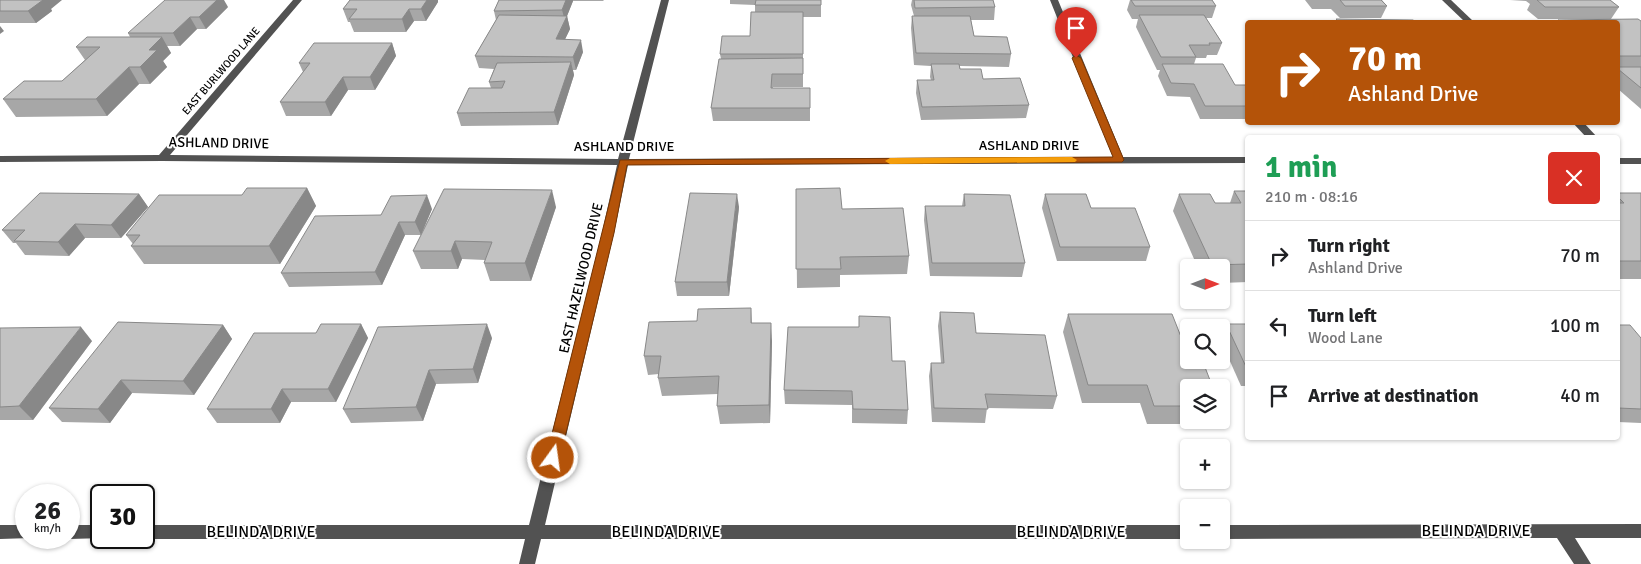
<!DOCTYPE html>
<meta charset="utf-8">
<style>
body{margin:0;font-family:Signika,sans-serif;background:#f2f2f2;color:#202124;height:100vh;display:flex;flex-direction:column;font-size:19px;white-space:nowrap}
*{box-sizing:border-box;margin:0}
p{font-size:16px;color:#757577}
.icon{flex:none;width:28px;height:28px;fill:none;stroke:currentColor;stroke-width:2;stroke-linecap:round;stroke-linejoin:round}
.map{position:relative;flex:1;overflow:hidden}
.details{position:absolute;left:1245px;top:135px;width:375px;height:305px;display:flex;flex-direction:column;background:#fff;border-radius:5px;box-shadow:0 1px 4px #0004}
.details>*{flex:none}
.top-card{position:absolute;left:1245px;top:20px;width:375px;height:105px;border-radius:5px;box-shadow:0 1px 4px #0004;background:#b45309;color:#fff;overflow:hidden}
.needle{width:32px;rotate:90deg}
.fabs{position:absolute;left:1180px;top:259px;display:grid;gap:10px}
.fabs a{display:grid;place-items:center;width:50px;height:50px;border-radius:5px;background:#fff;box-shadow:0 1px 4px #0004;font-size:25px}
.speed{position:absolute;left:15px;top:484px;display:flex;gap:10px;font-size:25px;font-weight:700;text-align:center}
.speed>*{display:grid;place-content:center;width:65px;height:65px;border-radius:50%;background:#fff;box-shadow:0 1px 4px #0004;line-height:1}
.speed small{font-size:12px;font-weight:400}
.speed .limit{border:2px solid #111;border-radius:8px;background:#fff;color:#111}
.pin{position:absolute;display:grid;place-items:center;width:42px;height:42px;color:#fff;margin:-51px -21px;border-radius:50% 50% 50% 0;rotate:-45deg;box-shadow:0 0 5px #0007}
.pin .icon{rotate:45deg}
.me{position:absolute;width:55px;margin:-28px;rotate:14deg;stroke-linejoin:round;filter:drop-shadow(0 0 4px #0008)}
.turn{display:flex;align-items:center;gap:18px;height:105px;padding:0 20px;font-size:22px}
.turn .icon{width:65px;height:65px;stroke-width:2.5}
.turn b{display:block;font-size:35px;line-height:42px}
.round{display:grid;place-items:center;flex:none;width:52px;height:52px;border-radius:5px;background:#f2f2f2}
.headline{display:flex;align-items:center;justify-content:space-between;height:85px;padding:0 20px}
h1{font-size:30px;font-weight:700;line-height:38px;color:#1e9e55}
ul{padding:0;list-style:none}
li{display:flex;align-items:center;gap:15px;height:70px;padding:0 20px;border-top:1px solid #e0e0e0}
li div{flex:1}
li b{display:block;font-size:19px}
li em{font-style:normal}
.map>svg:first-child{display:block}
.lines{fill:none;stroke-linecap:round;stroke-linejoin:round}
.minor{fill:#525252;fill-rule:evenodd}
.wall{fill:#a7a7a7}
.shaded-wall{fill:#888}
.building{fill:#c2c2c2;stroke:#888}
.route{fill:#b45309;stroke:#753606}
.slow{fill:#f59e0b}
.labels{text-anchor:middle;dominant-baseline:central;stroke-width:4;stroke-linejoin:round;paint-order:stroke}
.far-street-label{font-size:11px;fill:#000;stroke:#fff}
.street-label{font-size:14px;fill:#000;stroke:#fff}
.near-street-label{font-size:16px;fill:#000;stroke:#fff}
</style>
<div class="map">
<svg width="1641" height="564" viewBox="0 0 1641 564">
<rect width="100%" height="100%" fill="#fff"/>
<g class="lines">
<g class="minor">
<polygon points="293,0 302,0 170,155 618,159 661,0 669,0 629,159 1113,157 1050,0 1058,0 1123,157 1248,157 1248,163 628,165 614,233 545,525 1189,525 1189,539 541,539 535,564 519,564 525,539 144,539 139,538 144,538 144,525 529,525 602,233 617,165 162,161 0,162 0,156 159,155"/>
<polygon points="1442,0 1451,0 1474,22 1465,22"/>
<polygon points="1572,122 1583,122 1598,138 1587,138"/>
<rect x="1618" y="158" width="23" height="6"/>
<polygon points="1641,524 1641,538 1575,538 1591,564 1574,564 1557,538 1221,539 1221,525"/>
<polygon points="0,525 26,525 26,538 31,538 0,539"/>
<polygon points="69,525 101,525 101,538 106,538 69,539 64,538 69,538"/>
</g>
</g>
<g class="wall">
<polygon points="0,0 51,9 52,11 36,23 0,23"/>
<polygon points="350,0 438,0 438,2 426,21 414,21 406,32 354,32 350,22 348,22 343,9"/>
<polygon points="499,0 604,0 603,1 573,1 567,16 570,29 565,39 583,52 576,70 573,70 574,75 558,125 461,126 457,113 491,88 489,82 494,69 479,68 475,56 496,20 494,11"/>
<polygon points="730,0 821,0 821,17 803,17 803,87 773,87 773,88 810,88 810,121 713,121 711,108 721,59 720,54 750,36 755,12 755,5 730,4"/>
<polygon points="912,0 993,0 995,7 994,20 971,20 974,36 1011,54 1009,67 960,66 960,69 983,79 1029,105 1026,118 921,120 916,93 917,80 931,80 930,77 931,66 914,65 911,28 912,16 914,16 911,5"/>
<polygon points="1130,0 1212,0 1216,6 1212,18 1206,18 1222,43 1217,55 1207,55 1206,58 1196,58 1194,64 1235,85 1248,85 1248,119 1200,119 1190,97 1167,96 1158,76 1160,70 1157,70 1136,27 1138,19 1132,19 1127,10"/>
<polygon points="1305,0 1382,0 1387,6 1381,18 1340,18 1331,9 1312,9"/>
<polygon points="1510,0 1610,0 1619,7 1611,19 1538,19 1527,10 1530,4 1526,1"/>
<polygon points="228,7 206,29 197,29 180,46 167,46 171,53 163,61 167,67 150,84 139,84 107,116 16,117 3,99 62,81 85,60 76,47 130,37 128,33"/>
<polygon points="1558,20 1641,21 1641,109 1618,89 1618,22 1557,22"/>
<polygon points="392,43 396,56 375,90 348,90 331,116 286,116 280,102 303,72 299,63"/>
<polygon points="307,188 316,206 280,264 144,264 131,246 133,244 126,235 242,195"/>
<polygon points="796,189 842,209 909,256 907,274 840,275 840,287 797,288"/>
<polygon points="1234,191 1248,191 1248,282 1221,283 1221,268 1198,268 1173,211 1179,194 1215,203 1230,203"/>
<rect x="1618" y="193" width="23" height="86"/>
<polygon points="139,194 148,207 121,238 85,238 69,256 25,255 16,243 13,243 2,230"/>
<polygon points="964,194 1025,263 1022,277 930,276 924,220 925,206 962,206"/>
<polygon points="1045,194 1091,208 1150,247 1146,261 1057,261 1042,208"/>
<polygon points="556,207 531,281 490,281 484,263 485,260 462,259 458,269 421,269 413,251"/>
<polygon points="739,207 729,296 677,296 675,282"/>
<polygon points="432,209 421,235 405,235 382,285 289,287 281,273 381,215"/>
<polygon points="751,308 752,323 772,341 770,423 720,424 717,406 718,394 662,396 658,378 659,374 648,375 644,356 697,321"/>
<polygon points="940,312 976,333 1057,396 1053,409 987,408 985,423 932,422 929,376 931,363 941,363 938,326"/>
<polygon points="1068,314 1189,388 1189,420 1214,420 1212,424 1147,424 1140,403 1082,403 1063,332"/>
<polygon points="361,324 368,338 336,402 291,402 280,423 217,423 207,409 316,333"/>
<polygon points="1226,324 1248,324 1248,386 1241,386 1221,341 1221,335"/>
<polygon points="223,325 232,339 194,395 132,393 110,423 62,422 49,408"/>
<polygon points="1618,325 1641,338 1641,423 1618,422"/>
<polygon points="0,328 92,341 33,420 0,420"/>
<polygon points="492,338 478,383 436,384 423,421 351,423 343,409"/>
<polygon points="892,361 908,410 907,424 852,423 852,405 785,404 784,390"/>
</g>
<g class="shaded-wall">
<polygon points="41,0 62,0 51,9 52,11 36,23 28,11"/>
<polygon points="212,0 224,0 228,7 206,29 199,17"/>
<polygon points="427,0 438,0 438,2 426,21 421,9"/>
<polygon points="566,0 573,0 573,1 567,16 570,29 559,52 556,39 565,21 562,10"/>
<polygon points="409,9 414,21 406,32 402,19"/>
<polygon points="190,17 197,29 180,46 173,33"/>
<polygon points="0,26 4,31 0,34"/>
<polygon points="162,37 171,53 163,61 167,67 150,84 140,67 149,50"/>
<polygon points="581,40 583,52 576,70 573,57"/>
<polygon points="392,43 396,56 375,90 370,77"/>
<polygon points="571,62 574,75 558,125 554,112"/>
<polygon points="129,67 139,84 107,116 96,99"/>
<polygon points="343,77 348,90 331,116 325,102"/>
<polygon points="307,188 316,206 280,264 269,246"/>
<polygon points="552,190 556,207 531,281 525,263"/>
<polygon points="139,194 148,207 121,238 111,225"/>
<polygon points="737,194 739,207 729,296 727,282"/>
<polygon points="427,195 432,209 421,235 415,222"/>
<polygon points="399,222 405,235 382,285 375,272"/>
<polygon points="75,224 85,238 69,256 58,242"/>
<polygon points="455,241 462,259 458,269 451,251"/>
<polygon points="771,323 772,341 770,423 769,405"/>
<polygon points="361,324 368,338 336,402 328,389"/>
<polygon points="487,324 492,338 478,383 473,369"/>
<polygon points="223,325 232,339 194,395 183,381"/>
<polygon points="81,327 92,341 33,420 19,406"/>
<polygon points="429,370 436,384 423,421 416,407"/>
<polygon points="121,380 132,393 110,423 98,409"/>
<polygon points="282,389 291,402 280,423 271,409"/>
</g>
<g class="building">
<polygon points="0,0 43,0 28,11 0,11"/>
<polygon points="165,0 217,0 199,17 190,17 173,33 128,33"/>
<polygon points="350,0 427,0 421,9 409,9 402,19 349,19 357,9 343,9"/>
<polygon points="499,0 566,0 562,10 494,11"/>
<polygon points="756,0 821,0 821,5 755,5"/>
<polygon points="914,0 993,0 995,7 915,8"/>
<polygon points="1131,0 1212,0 1216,6 1135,6"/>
<polygon points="1340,0 1381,0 1387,6 1345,6"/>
<polygon points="1537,0 1610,0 1619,7 1545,7"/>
<polygon points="751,12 803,12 803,54 720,54 722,36 750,36"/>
<polygon points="499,15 567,16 556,39 581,40 573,57 475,56"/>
<polygon points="1139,15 1204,15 1222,43 1209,43 1210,45 1189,45 1196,57 1161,57"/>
<polygon points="912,16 970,16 974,36 1007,37 1011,54 916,53"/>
<polygon points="1336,19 1413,20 1416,22 1339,22"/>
<polygon points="1638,19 1641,21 1641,56 1618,56 1618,22 1562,22 1558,20"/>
<polygon points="87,37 162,37 149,50 157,50 140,67 129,67 96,99 3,99 24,81 62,81 100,47 76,47"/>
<polygon points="314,43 392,43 370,77 343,77 325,102 280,102 310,63 299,63"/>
<polygon points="803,58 803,74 772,74 771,88 810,88 810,108 711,108 719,59"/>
<polygon points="571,62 554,112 457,113 469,88 502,88 505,81 489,82 497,63"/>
<polygon points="931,64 959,64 960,69 981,69 983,79 1020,78 1029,105 922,107 917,80 934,80"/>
<polygon points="1162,64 1223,64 1235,85 1248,85 1248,106 1205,106 1194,84 1171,83"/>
<polygon points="1618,67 1641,67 1641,88 1618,69"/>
<polygon points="247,188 307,188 269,246 131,246 140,235 126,235 159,195 242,195"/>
<polygon points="840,188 842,209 903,208 909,256 840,257 841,269 796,269 796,189"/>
<polygon points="444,189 552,190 525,263 484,263 492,242 455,241 451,251 413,251"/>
<polygon points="1234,191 1248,191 1248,264 1212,265 1179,194 1210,194 1215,203 1241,203"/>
<polygon points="40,193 139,194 111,225 75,224 58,242 14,241 25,230 2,230"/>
<polygon points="690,193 737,194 727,282 675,282"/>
<polygon points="1618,193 1641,193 1641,261 1618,261 1618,203 1624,203 1618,197"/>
<polygon points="964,194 1010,195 1025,263 932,263 925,206 965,206"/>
<polygon points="1045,194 1086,194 1091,208 1135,208 1150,247 1060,247"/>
<polygon points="427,195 415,222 399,222 375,272 281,273 315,216 381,215 391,196"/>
<polygon points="751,308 751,323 771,323 769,405 717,406 719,376 658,378 661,356 644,356 649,322 697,321 698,309"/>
<polygon points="940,312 974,313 976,333 1045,335 1057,396 985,394 988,409 934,408 931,363 944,363"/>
<polygon points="1068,314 1172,314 1189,357 1189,360 1190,360 1191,362 1203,362 1213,388 1189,388 1189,406 1154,406 1147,385 1088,385"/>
<polygon points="859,316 890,317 892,361 905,361 908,410 853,409 852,391 784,390 788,327 859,327"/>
<polygon points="118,322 223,325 183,381 121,380 98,409 49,408"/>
<polygon points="321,324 361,324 328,389 282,389 271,409 207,409 254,333 316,333"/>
<polygon points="487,324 473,369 429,370 416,407 343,409 378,327"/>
<polygon points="1226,324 1248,324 1248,371"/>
<polygon points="1618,325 1630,325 1641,338 1641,409 1618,408"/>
<polygon points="81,327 19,406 0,407 0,328"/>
</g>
<polygon class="route" points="1076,55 1081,58 1124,160 1122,162 627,165 614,233 560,458 558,462 553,463 548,462 546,458 620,160 1113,157 1072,58"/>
<polygon class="slow" points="1072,157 1077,160 1075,162 890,164 885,161 890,158"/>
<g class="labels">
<g class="far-street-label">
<text transform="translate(221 71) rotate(-49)">EAST BURLWOOD LANE</text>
</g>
<g class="street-label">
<text transform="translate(219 143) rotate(1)">ASHLAND DRIVE</text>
<text x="1029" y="145">ASHLAND DRIVE</text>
<text x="624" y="146">ASHLAND DRIVE</text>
<text transform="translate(581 278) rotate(-77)">EAST HAZELWOOD DRIVE</text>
</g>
<g class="near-street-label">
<text x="1476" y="531">BELINDA DRIVE</text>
<text x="261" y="532">BELINDA DRIVE</text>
<text x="666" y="532">BELINDA DRIVE</text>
<text x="1071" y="532">BELINDA DRIVE</text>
</g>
</g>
</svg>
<div class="fabs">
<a><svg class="needle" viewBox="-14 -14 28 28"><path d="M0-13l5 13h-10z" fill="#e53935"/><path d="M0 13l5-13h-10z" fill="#757577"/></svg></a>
<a><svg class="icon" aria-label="search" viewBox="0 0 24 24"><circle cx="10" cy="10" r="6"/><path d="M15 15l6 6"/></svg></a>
<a><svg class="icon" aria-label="layers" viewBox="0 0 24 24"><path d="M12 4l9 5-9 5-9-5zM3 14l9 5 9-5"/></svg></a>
<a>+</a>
<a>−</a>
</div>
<div class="speed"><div>26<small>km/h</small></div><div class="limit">30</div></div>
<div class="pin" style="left:1076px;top:58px;background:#d93025"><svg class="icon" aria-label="arrive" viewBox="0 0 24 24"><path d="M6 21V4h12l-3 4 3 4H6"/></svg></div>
<svg class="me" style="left:553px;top:458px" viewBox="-20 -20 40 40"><circle r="17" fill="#b45309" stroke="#fff" stroke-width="3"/><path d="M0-11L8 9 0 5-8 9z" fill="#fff"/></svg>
<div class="top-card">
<div class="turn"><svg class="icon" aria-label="right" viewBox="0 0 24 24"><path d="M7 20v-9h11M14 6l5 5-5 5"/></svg><div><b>70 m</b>Ashland Drive</div></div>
</div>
<section class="details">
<div class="headline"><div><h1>1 min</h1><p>210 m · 08:16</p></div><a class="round" style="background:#d93025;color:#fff"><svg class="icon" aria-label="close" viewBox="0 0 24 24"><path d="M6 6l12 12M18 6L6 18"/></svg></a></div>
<ul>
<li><svg class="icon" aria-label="right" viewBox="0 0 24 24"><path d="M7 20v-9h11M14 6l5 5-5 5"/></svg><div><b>Turn right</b><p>Ashland Drive</p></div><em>70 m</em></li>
<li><svg class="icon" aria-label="left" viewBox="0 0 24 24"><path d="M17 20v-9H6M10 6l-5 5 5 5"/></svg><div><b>Turn left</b><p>Wood Lane</p></div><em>100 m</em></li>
<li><svg class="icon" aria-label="arrive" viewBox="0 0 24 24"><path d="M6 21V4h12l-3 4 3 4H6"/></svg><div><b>Arrive at destination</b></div><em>40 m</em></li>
</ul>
</section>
</div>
